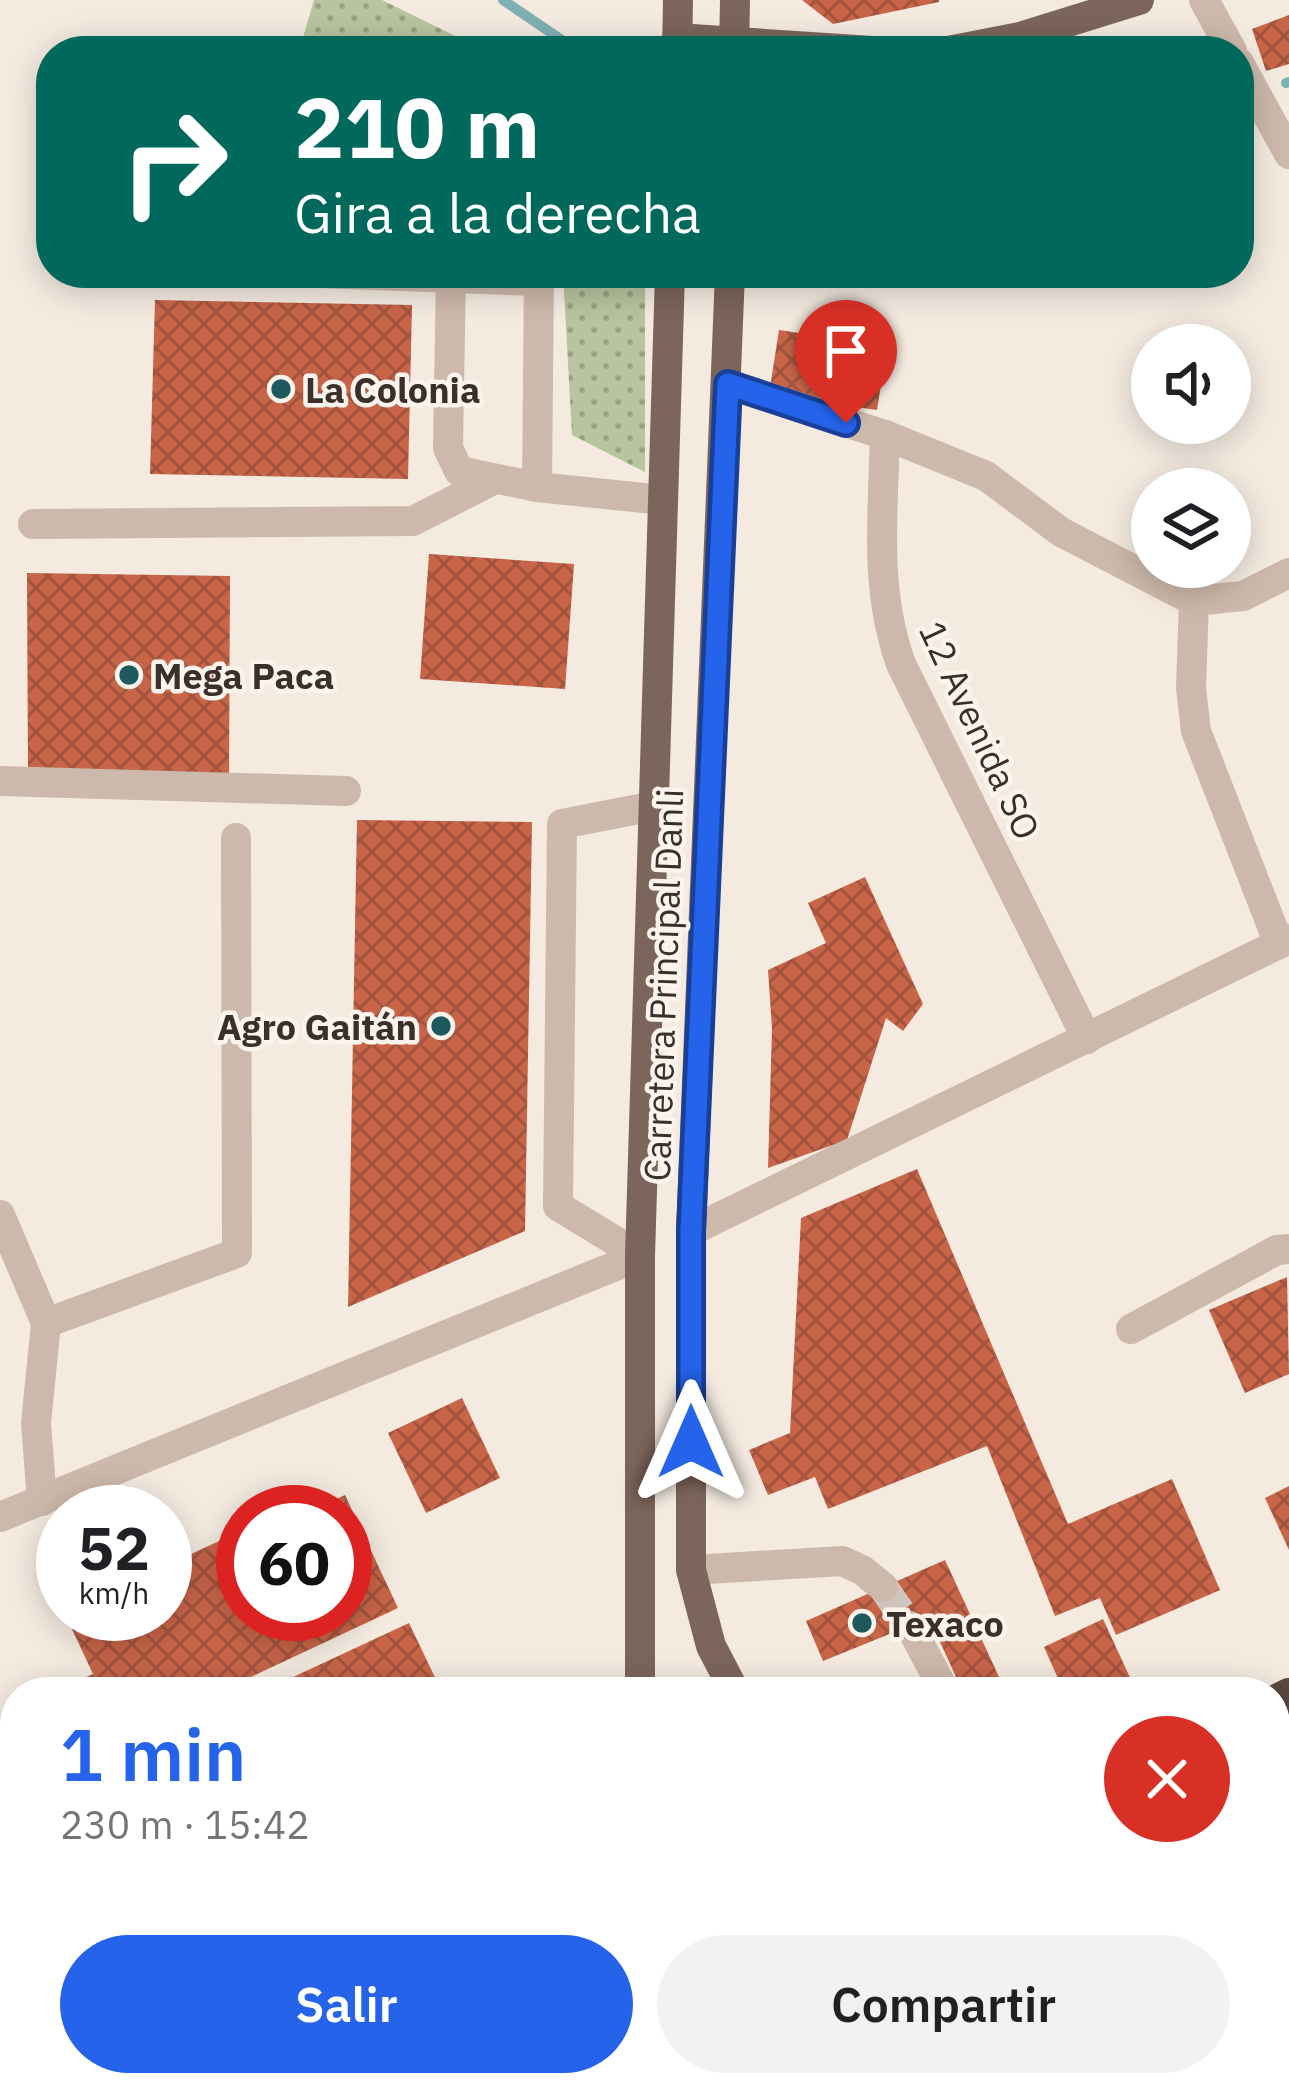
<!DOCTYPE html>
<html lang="es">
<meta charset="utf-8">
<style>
body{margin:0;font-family:"IBM Plex Sans",sans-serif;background:#f2f2f2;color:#202124;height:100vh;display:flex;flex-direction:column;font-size:45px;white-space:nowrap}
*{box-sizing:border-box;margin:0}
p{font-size:39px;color:#757577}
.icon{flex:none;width:66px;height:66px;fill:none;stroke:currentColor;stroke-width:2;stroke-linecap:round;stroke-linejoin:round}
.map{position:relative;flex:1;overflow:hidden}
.side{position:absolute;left:0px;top:1677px;width:1290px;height:420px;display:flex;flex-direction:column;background:#fff;border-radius:48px 48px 0 0;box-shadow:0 6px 30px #0003}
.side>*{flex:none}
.hud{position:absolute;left:36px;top:36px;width:1218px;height:252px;border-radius:48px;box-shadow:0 6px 30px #0003;background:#00695c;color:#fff;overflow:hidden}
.controls{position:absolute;left:1131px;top:324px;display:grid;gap:24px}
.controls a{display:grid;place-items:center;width:120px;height:120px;border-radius:50%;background:#fff;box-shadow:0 6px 30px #0003;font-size:60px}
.speed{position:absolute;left:36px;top:1485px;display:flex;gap:24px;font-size:60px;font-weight:700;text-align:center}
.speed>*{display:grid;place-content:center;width:156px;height:156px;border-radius:50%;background:#fff;box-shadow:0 6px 30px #0003;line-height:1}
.speed small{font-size:30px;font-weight:400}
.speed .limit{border:18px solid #d22;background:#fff;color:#111}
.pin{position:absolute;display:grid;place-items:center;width:102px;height:102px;color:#fff;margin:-123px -51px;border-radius:50% 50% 50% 0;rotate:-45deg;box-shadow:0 0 12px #0007}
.pin .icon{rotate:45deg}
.me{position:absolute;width:132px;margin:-66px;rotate:0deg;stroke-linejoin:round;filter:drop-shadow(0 0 9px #0008)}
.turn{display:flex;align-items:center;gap:42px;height:252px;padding:0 60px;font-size:54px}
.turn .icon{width:156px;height:156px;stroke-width:2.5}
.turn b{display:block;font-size:84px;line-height:102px}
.round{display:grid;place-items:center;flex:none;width:126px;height:126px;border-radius:63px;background:#f2f2f2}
.headline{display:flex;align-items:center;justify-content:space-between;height:204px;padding:0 60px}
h1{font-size:72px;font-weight:600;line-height:90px;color:#2563eb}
.action{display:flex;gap:24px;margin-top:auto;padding:24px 60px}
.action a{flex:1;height:138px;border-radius:72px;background:#2563eb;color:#fff;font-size:48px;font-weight:600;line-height:138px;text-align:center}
.action a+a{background:#f2f2f2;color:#202124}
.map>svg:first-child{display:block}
.grass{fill:url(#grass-dots)}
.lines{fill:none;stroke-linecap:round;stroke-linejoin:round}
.stream{stroke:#7eb1b2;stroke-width:10}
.building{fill:url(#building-cross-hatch)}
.minor-tunnel{stroke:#cfc5bc;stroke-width:30;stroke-dasharray:30 15;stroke-linecap:butt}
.minor{stroke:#cdb9ab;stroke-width:30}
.major{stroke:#7c655b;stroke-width:30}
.highway{stroke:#5b4941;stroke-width:36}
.route-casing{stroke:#184099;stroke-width:30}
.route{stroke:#2563eb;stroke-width:21}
.poi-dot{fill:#1e5a5d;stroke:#fbf4ed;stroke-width:4.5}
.labels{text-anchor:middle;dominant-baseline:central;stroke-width:9;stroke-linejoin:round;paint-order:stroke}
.poi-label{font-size:36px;font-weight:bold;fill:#3a2f2a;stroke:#fbf4ed;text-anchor:start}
.street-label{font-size:36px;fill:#3a2f2a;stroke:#fbf4ed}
</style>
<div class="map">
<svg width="1289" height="2097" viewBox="0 0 1289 2097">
<defs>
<pattern id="grass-dots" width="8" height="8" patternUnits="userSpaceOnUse" patternTransform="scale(3)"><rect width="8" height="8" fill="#b8c49f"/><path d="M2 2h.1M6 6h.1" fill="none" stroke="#97a082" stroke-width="1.8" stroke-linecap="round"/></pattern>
<pattern id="building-cross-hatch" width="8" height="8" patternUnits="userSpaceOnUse" patternTransform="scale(3)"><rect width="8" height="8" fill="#c86549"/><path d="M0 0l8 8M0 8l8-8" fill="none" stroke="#a3543d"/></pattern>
</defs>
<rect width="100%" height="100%" fill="#f4eae0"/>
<g class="grass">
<polygon points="314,0 382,0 486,51 299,51"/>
<polygon points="563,273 645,273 645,472 572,435"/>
</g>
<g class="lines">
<g class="stream">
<polyline points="503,0 578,51"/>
<polyline points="1286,83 1289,82"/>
<polyline points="870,273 877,278 921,273"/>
</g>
</g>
<g class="building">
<polygon points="802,0 939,0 939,2 833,24"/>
<polygon points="1289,15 1289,64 1266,71 1252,29"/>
<polygon points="155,300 412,305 408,479 150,474"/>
<polygon points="779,330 887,346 877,410 769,394"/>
<polygon points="429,554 574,564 565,689 420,679"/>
<polygon points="27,573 230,576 229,778 28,774"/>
<polygon points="357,820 532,822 525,1231 348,1307"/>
<polygon points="865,877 923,1004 903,1031 886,1018 847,1140 768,1168 772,1029 768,970 826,943 808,903"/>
<polygon points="917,1169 1068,1524 1172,1479 1220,1590 1116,1635 1100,1598 1055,1616 987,1446 828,1509 815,1477 768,1495 749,1450 790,1433 801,1218"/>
<polygon points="1287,1277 1289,1374 1245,1393 1209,1310"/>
<polygon points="462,1398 500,1478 426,1513 388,1433"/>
<polygon points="1289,1486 1289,1550 1265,1498"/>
<polygon points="345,1495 398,1608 219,1692 76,1692 72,1683 93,1674 65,1614 165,1614 165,1566 230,1536 234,1546 243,1542 243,1614 345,1614 345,1512 308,1512"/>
<polygon points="945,1560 1006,1692 963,1692 929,1618 823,1661 806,1621"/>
<polygon points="1103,1619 1133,1684 1107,1692 1064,1692 1044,1647"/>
<polygon points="409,1623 442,1692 261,1692"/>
<polygon points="1289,1811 1289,1964 1275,1930 1275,1816"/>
<polygon points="1289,2023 1289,2068 1275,2073 1275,2029"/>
<polygon points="779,2082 868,2082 874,2097 745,2097"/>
<polygon points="951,2082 1110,2082 1118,2097 959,2097"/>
<polygon points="1171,2082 1247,2082 1251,2092 1276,2084 1278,2092 1289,2090 1289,2097 1178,2097"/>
</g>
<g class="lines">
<polyline class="minor-tunnel" points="883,1587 910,1626"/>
<g class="minor">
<polyline points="1204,0 1232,51"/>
<polyline points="1239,63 1289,154"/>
<polyline points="318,273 539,281"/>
<polyline points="451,273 448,448 459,471 537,487 663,500"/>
<polyline points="727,384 885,435 986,476 1061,532 1194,601 1243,596 1289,573"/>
<path d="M885 435C883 514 874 589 901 664L1087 1039"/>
<polyline points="537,487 539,273"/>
<polyline points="33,524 413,521 495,479"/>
<polyline points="1194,601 1191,688 1196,731 1279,944"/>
<polyline points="0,781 346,791"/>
<polyline points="0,1215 46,1323"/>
<polyline points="691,1231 1289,939"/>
<polyline points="640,1256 558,1206 562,824 654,806"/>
<polyline points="1131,1329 1277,1250 1289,1249"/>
<polyline points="42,1501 36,1423 46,1323 237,1253 236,838"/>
<polyline points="0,1517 640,1256"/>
<polyline points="691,1570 842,1561 862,1570 883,1587"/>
<polyline points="910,1626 945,1692"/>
<polyline points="632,2082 632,2097"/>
<polyline points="904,2082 910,2097"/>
<polyline points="1146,2082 1154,2097"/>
</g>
<g class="major">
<polyline points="677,38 872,51"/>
<polyline points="677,51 678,0"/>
<polyline points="734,51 735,0"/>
<polyline points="948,51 1020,37 1139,0"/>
<polyline points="730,273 691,1231 691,1570 711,1646 735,1692"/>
<polyline points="640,1692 640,1256 670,273"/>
</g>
<g class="highway">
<polyline points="1275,1703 1289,1696"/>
<polyline points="448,2097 478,2082"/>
</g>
</g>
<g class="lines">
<g class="route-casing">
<polyline id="route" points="691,1442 691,1231 728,384 846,423"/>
</g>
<use href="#route" class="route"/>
</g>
<g class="poi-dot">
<circle cx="281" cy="389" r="12"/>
<circle cx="129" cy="675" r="12"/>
<circle cx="441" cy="1026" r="12"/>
<circle cx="862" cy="1623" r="12"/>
</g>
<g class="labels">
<g class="poi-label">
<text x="305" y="389">La Colonia</text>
<text x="153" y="675">Mega Paca</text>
<text x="417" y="1026" text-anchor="end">Agro Gaitán</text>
<text x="886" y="1623">Texaco</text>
</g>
<g class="street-label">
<text transform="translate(980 730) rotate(65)">12 Avenida SO</text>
<text transform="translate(663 985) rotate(-88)">Carretera Principal Danli</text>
</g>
</g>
</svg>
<div class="controls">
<a><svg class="icon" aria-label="sound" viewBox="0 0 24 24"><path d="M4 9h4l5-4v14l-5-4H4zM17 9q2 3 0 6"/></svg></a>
<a><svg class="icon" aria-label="layers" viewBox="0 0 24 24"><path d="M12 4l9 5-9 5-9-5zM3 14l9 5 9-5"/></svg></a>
</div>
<div class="speed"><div>52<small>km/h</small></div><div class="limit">60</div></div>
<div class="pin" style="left:846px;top:423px;background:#d93025"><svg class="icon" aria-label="arrive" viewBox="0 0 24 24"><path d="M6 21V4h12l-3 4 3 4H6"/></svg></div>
<svg class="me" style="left:691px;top:1442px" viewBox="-20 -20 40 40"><path d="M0-17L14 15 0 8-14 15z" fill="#2563eb" stroke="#fff" stroke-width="4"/></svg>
<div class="hud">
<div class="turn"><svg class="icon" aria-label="right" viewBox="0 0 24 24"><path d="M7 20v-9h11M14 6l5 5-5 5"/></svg><div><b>210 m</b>Gira a la derecha</div></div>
</div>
<section class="side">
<div class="headline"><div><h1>1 min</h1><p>230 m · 15:42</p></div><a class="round" style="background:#d93025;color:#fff"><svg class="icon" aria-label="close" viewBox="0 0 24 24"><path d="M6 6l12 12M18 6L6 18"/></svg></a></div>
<div class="action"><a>Salir</a><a>Compartir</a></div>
</section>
</div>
